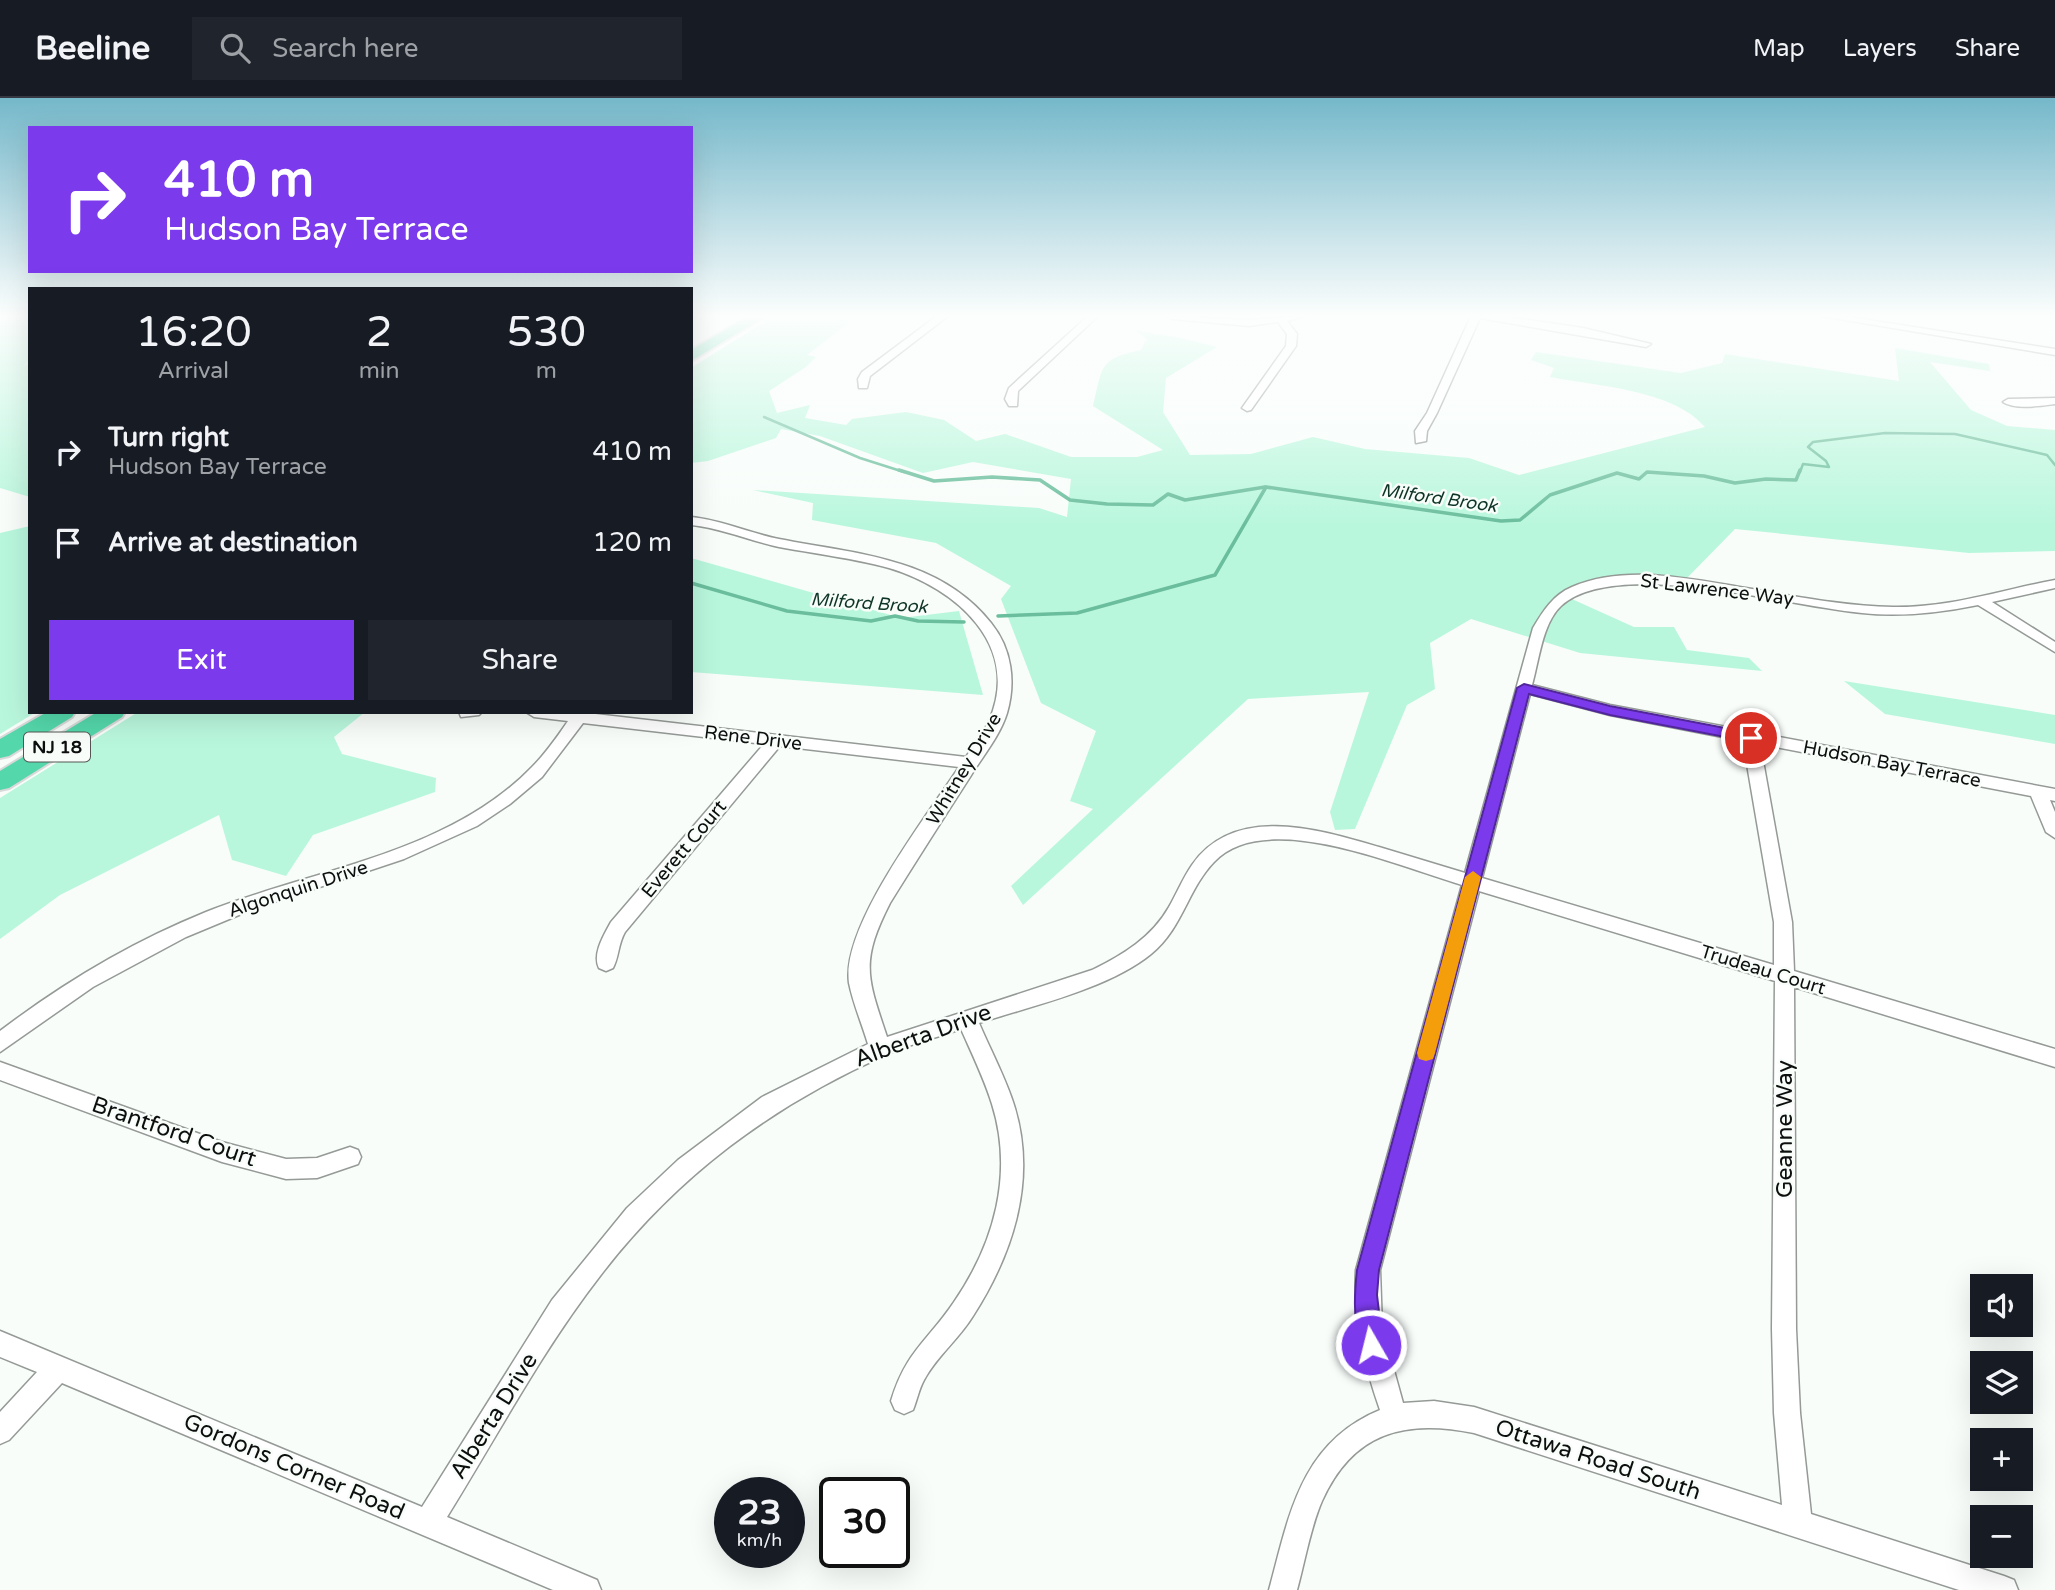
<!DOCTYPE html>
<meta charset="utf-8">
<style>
body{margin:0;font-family:"Varela Round",sans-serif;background:#20242c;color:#f1f3f6;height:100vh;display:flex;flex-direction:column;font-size:26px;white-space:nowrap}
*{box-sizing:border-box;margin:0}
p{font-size:23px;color:#9ea1a6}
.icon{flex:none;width:38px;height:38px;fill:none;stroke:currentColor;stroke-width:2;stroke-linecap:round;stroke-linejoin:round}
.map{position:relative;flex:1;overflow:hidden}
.sheet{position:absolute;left:28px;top:189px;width:665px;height:427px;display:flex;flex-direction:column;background:#171b24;border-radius:0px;box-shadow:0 7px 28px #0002}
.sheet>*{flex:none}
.top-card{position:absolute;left:28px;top:28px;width:665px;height:147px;border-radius:0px;box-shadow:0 7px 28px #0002;background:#7c3aed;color:#fff;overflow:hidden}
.controls{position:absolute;left:1970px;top:1176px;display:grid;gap:14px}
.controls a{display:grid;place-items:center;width:63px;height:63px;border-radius:0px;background:#171b24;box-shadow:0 7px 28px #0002;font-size:35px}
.speed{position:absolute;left:714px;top:1379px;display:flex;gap:14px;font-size:35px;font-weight:700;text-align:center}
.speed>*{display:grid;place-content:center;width:91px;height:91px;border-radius:50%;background:#171b24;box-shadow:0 7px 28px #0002;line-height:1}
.speed small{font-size:18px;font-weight:400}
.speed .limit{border:4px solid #111;border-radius:10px;background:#fff;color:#111}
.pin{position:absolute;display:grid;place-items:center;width:60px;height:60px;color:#fff;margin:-30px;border:4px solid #fff;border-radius:50%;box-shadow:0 2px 7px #0007}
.me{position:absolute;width:77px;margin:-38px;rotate:352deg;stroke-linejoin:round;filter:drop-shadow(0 0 5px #0008)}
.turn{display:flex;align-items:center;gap:24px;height:147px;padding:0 21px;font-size:32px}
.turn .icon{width:91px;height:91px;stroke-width:2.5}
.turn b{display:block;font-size:49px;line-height:60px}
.eta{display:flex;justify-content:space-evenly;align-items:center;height:119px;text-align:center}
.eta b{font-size:42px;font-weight:600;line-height:49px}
.action{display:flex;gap:14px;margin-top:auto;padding:14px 21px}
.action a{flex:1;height:80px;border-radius:0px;background:#7c3aed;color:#fff;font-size:28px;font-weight:600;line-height:80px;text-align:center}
.action a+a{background:#20242c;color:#f1f3f6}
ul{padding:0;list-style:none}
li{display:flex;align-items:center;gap:21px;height:91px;padding:0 21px}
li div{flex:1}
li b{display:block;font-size:26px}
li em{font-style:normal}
header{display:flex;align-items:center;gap:42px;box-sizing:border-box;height:98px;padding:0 35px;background:#171b24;border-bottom:2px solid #363941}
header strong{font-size:33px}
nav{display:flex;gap:38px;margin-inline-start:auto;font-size:24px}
.search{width:490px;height:63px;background:#20242c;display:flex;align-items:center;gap:18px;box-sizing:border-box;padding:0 24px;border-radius:0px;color:#9ea1a6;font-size:26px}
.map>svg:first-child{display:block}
.green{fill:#b9f7dd}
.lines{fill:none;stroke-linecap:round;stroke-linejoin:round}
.stream-far1{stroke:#6abe9d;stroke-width:2.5}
.stream{stroke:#6abe9d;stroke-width:3.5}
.minor-casing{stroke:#959a97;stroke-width:3}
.highway-casing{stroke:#d8d9d8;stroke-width:4}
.minor{fill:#fff;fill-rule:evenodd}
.highway{fill:#54d7aa;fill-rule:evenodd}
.route{fill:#7c3aed;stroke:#51269a;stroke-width:2}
.slow{fill:#f59e0b}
.labels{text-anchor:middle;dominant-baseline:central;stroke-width:5;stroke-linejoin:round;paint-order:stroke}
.far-water-label{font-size:18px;font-style:italic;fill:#0e3527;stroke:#f8fdfa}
.shield{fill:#f8fdfa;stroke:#545655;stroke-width:2}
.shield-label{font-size:18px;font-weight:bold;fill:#0d0f0e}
.street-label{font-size:19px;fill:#0d0f0e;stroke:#f8fdfa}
.near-street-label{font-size:23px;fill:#0d0f0e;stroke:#f8fdfa}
</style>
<header>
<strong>Beeline</strong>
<div class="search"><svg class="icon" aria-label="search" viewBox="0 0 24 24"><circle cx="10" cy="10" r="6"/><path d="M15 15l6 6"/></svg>Search here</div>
<nav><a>Map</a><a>Layers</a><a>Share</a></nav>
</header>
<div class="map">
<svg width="2055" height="1492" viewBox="0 0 2055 1492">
<rect width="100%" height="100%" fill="#f8fdfa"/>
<g class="green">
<polygon points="0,218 30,218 30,262 22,269 30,264 30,399 0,390"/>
<path d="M774 218H857L807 257 816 259 806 269 769 293 777 315 810 307 805 320 846 327 852 321 906 314 944 322 976 343 1005 336 1071 359H1137L1163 352 1093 308C1103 269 1098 261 1141 252L1147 241 1136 233 1176 239 1217 249 1166 280 1163 314 1190 357 1251 356 1313 339 1365 351 1469 360 1519 377 1705 329C1674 292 1597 288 1550 279L1554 270 1531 262 1536 254 1681 275 1722 265 1725 256 1899 283 1895 250 1989 266 1990 273 1930 264 1971 312 2007 328 2055 332V453L1969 455 1735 431 1687 480 1596 483 1563 497 1634 529H1674L1687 552 1749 560 1762 573 1580 555 1471 521 1430 545 1435 591 1407 607 1355 731 1335 732 1330 714 1369 594 1248 601 1023 807 1011 788 1093 711 1070 703 1096 633 1041 605 1001 501 1011 488 936 445 812 422 813 405 753 392 1039 410 1067 419 1071 381 973 364 923 375 820 338 781 331 776 340 708 363 691 365V270Z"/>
<polygon points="30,428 30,614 36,614 0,636 0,435"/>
<polygon points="691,460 901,520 959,513 983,597 691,574"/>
<polygon points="1844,583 2055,617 2055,646 1885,616"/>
<polygon points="138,614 365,614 334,639 342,656 436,680 435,694 313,737 286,778 232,762 219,717 60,797 0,841 0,700"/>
</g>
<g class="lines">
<g class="stream-far1">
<polyline points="764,319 860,360 904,374"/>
<polyline points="1800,374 1803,366 1829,369 1826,363 1808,349 1813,344 1885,335 1955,336 2047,357 2055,367"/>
</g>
<g class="stream">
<polyline points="899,372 934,383 992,379 1040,382 1070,402 1107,406 1153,407 1168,396 1185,402 1265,389"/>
<polyline points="691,485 787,513 871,523 895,518 918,523 964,524"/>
<polyline points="998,518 1077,515 1215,477 1266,389 1501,423 1520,422 1550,397 1617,375 1639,381 1647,374 1704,378 1735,385 1766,381 1796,382 1800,372"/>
</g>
<g class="minor-casing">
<g id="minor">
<polygon points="937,218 948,218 870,278 867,290 859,290 858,281 862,274"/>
<polygon points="1088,218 1098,218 1018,293 1017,308 1009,308 1005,301 1009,290"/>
<polygon points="1167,218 1249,222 1305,218 1287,223 1297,236 1296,248 1251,312 1247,313 1242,310 1286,248 1287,236 1278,224 1249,228 1172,221"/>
<polygon points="1471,218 1501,218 1583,230 1651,246 1646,249 1480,220 1437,315 1427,333 1426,343 1416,345 1415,333 1427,315"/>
<polygon points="1821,218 1843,218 2055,251 2055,257"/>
<path d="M2055 300V306C2040 308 2015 312 2003 304L2008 301Z"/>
<path d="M691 419C722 422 749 435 779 441 855 456 939 459 991 525 1012 551 1016 584 1007 615 1000 638 982 659 970 679 943 721 916 763 890 805 860 864 867 879 887 939L1092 872C1123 857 1152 839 1169 809 1177 795 1183 780 1192 767 1235 705 1320 732 1379 749 1408 758 1436 766 1465 775L1533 530C1543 513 1553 497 1572 489 1626 466 1690 481 1746 490 1794 498 1844 508 1893 509 1949 510 2001 492 2055 482V490L1992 504 2055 544V554L1978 507C1939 515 1901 519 1862 515 1790 509 1615 458 1561 508 1542 526 1539 563 1532 587L1610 607 2055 691V703L2050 702 2055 714V740L2046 734 2031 698 1760 646 1792 824 1794 873 2055 951V969L1794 889 1796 1231 1800 1315 1811 1416 2004 1478 2014 1482 2018 1492H1959L1474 1335C1405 1321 1353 1334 1322 1403 1310 1431 1305 1463 1297 1492H1269C1289 1418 1300 1345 1380 1312 1364 1266 1353 1221 1356 1172L1462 787C1400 769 1265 709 1214 764 1187 792 1183 830 1151 856 1108 891 1031 908 979 925 990 951 1004 977 1013 1004 1038 1079 1014 1154 973 1218 959 1241 937 1258 924 1282 919 1291 917 1302 913 1312L904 1316 895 1312 891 1303C906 1253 927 1244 954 1204 994 1146 1014 1076 992 1006 984 980 972 956 961 931 936 940 910 946 886 957 771 1008 677 1078 600 1178 543 1251 496 1340 447 1419L597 1482 601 1492H553L62 1285 9 1342 0 1346V1314L37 1274 0 1259V1233L422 1409 552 1202 627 1110 678 1062 762 999 868 946C862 926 853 905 849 885 841 828 927 718 959 669L780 648 625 834C618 846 619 859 613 870L606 873 599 870C592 856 604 837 611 824L764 646 583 625 542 679 510 706 477 728 404 761 251 812 186 839 93 889 0 954V933C63 885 132 844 206 814 314 771 448 756 532 669 546 655 557 639 568 623L534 619 526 614H578L966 659C973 648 983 636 989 623 1022 547 956 490 889 470 853 460 816 456 779 449 750 443 722 430 691 427ZM1530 596 1610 617 1743 643 1774 824V867L1482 780ZM1479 793 1775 883 1772 1231 1774 1315 1782 1407 1474 1309 1434 1303 1403 1305 1382 1229 1380 1172Z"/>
<polygon points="459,614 482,614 479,617 461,619"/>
<polygon points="0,964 222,1044 286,1061 317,1060 350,1049 358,1052 361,1059 358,1066 317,1080 286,1081 222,1064 0,982"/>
</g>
</g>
<g class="highway-casing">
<g id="highway">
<polygon points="749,218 766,218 691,263 691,252"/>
<polygon points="47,614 75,614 72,619 9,658 0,660 0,641"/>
<polygon points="97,614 125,614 122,619 9,690 0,692 0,673"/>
</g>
</g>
<use href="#minor" class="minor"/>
<use href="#highway" class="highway"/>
</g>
<linearGradient id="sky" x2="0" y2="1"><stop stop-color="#75b8ca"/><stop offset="0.51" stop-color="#fcfefd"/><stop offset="1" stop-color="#fcfefd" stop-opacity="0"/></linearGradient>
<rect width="2055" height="427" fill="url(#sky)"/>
<path class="route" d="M1524 586 1610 608 1751 635 1759 640 1751 644 1610 617 1529 596 1379 1172 1377 1197 1383 1247 1379 1255 1371 1258 1363 1255C1353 1231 1354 1198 1357 1172L1517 590Z"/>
<polygon class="slow" points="1473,773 1481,779 1435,955 1433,961 1426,963 1419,961 1417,955 1465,779"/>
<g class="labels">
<g class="far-water-label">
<text transform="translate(1439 400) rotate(8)">Milford Brook</text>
<text transform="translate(869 505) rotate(4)">Milford Brook</text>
</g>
<rect class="shield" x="24" y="634.5" width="66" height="29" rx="5"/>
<g class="shield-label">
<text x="57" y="649">NJ 18</text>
</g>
<g class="street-label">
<text transform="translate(1717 492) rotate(7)">St Lawrence Way</text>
<text transform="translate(753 640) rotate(7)">Rene Drive</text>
<text transform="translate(1892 666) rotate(11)">Hudson Bay Terrace</text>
<text transform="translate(964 671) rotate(-59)">Whitney Drive</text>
<text transform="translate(684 751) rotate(-50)">Everett Court</text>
<text transform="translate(298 791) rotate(-18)">Algonquin Drive</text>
<text transform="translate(1763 872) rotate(17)">Trudeau Court</text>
</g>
<g class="near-street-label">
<text transform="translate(923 938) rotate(-20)">Alberta Drive</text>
<text transform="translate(1785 1031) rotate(-90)">Geanne Way</text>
<text transform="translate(174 1034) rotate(19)">Brantford Court</text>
<text transform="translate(494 1318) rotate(-58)">Alberta Drive</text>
<text transform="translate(1598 1362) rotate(18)">Ottawa Road South</text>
<text transform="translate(294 1369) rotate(23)">Gordons Corner Road</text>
</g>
</g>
</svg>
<div class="controls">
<a><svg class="icon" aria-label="sound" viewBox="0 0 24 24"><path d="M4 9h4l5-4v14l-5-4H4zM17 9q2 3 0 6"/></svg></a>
<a><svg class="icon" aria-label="layers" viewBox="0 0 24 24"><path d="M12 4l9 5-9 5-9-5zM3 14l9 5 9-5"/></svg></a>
<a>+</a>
<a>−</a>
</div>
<div class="speed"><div>23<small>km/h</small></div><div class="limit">30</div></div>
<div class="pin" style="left:1751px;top:640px;background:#d93025"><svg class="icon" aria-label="arrive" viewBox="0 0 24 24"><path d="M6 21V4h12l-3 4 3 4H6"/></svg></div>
<svg class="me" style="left:1371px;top:1247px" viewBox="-20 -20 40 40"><circle r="17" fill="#7c3aed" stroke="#fff" stroke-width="3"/><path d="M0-11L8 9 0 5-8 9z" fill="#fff"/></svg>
<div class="top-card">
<div class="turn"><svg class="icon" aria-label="right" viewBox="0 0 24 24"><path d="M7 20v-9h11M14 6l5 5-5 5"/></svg><div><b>410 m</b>Hudson Bay Terrace</div></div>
</div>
<section class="sheet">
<div class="eta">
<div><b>16:20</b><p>Arrival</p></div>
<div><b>2</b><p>min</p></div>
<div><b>530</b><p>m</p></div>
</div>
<ul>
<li><svg class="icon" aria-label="right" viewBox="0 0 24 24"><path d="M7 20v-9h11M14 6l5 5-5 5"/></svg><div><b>Turn right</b><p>Hudson Bay Terrace</p></div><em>410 m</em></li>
<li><svg class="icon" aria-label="arrive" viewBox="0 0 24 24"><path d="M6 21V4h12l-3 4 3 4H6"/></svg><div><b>Arrive at destination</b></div><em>120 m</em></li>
</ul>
<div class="action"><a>Exit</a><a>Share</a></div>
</section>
</div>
